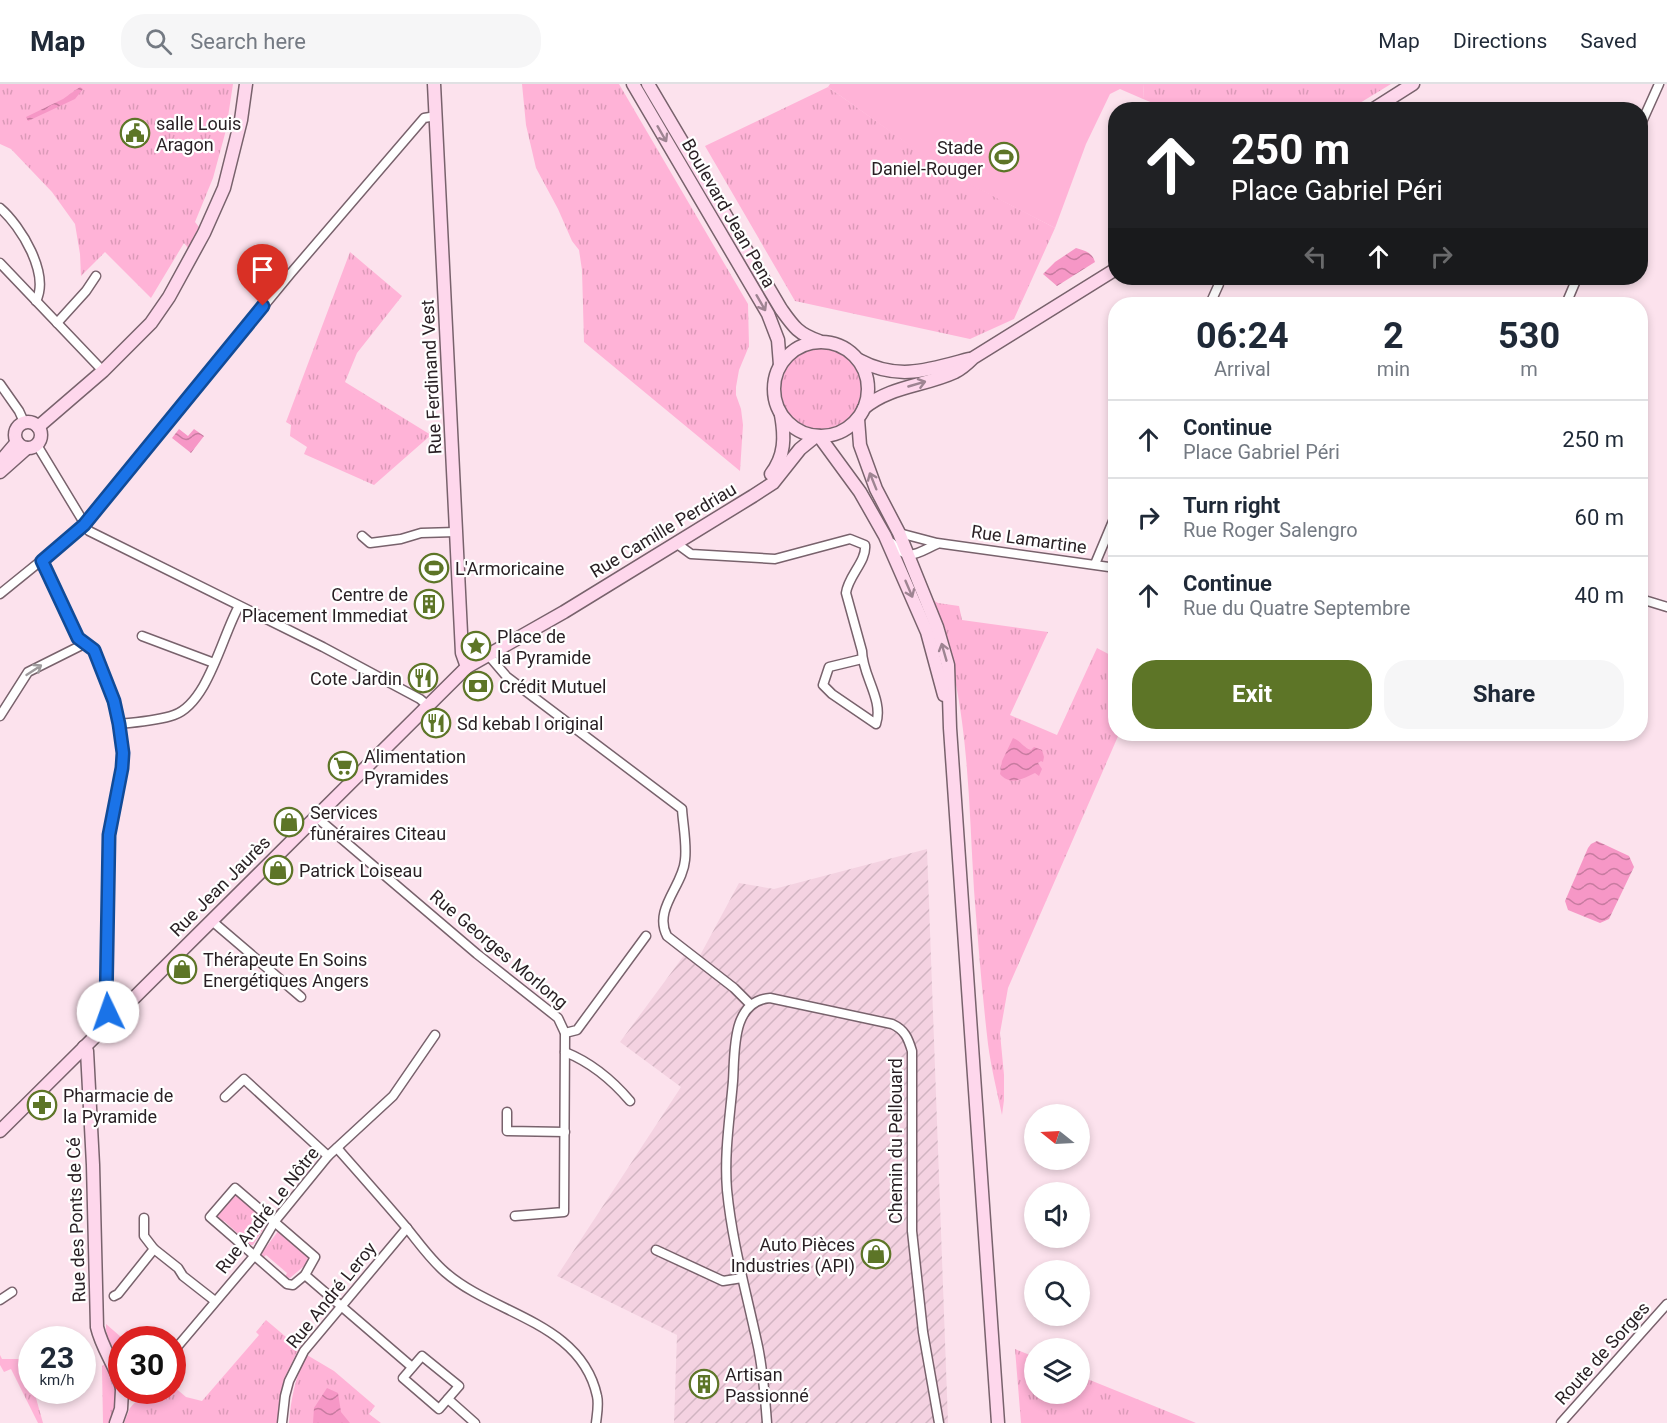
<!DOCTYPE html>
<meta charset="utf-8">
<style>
body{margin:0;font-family:Roboto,sans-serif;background:#f6f6f7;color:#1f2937;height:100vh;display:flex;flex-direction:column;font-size:22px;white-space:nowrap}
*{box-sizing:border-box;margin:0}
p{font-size:20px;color:#747a83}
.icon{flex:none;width:33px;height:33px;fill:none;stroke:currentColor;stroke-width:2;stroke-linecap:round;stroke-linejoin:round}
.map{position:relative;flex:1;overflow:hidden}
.panel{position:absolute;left:1108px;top:213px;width:540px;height:444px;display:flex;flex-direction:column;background:#fff;border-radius:24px;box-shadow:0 3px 9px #0003}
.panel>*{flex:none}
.hud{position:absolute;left:1108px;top:18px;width:540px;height:183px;border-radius:24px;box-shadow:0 3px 9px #0003;background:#202124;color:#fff;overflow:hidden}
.needle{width:39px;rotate:288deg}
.fabs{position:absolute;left:1024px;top:1020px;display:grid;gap:12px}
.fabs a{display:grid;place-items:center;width:66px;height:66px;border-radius:50%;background:#fff;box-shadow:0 3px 9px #0003;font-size:30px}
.speed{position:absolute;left:18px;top:1242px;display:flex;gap:12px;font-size:30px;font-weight:700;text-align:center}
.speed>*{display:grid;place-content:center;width:78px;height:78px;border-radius:50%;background:#fff;box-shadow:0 3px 9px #0003;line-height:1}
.speed small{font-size:15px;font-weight:400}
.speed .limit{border:9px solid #d22;background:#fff;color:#111}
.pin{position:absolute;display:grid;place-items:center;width:51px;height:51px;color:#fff;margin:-62px -26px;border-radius:50% 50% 50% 0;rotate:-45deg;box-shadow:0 0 6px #0007}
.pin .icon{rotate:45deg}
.me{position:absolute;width:66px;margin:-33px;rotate:357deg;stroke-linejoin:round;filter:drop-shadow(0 0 4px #0008)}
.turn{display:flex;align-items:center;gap:21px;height:126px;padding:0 24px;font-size:27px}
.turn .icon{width:78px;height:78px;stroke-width:2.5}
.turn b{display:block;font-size:42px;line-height:51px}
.lanes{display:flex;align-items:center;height:57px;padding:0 24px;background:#0003;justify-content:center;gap:30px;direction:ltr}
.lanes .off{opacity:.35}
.eta{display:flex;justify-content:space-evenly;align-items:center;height:102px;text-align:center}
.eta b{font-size:36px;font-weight:700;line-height:42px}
.button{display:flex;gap:12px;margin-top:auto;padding:12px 24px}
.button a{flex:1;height:69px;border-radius:24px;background:#5d7527;color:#fff;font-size:24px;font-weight:700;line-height:69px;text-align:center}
.button a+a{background:#f6f6f7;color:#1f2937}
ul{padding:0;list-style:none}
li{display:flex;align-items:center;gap:18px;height:78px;padding:0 24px;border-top:2px solid #e0e1e3}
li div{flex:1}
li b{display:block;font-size:22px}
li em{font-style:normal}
header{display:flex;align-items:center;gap:36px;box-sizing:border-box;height:84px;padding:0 30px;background:#fff;border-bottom:2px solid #e0e1e3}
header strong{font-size:28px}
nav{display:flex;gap:33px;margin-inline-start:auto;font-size:21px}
.search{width:420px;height:54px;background:#f6f6f7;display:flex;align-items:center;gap:15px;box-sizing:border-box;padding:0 21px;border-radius:24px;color:#747a83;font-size:22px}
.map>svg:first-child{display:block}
.industrial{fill:url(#industrial-furrows)}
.grass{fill:url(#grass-tufts)}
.pitch{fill:#ffb3d7}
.water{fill:url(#water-waves)}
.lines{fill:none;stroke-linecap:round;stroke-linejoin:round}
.street-casing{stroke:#78626c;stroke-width:11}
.secondary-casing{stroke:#78626c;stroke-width:15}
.street{stroke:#fff;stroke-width:8}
.secondary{stroke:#fed7ec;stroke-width:12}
.oneway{stroke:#9e8492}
.oneway2{stroke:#9e9a9c}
.route-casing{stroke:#114b97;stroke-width:15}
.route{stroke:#1a73e8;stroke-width:10}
.labels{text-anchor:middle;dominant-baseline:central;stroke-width:4.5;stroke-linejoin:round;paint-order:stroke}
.poi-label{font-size:18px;fill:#281f23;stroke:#fff;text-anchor:start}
.street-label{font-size:18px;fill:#281f23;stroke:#fff}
</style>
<header>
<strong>Map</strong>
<div class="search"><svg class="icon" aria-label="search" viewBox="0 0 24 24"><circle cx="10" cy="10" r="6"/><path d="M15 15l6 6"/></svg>Search here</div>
<nav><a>Map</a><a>Directions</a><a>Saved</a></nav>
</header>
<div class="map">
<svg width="1667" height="1339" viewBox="0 0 1667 1339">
<defs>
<pattern id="industrial-furrows" width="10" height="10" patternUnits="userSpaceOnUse" patternTransform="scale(1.5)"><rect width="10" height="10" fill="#f4d2e1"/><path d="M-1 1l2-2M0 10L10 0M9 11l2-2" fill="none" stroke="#d1b4c1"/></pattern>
<pattern id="grass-tufts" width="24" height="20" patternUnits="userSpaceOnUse" patternTransform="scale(1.5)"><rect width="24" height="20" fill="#ffb3d7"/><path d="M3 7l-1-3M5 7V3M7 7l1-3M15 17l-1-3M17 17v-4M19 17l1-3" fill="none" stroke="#db9ab8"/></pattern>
<pattern id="water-waves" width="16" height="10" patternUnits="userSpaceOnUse" patternTransform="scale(1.5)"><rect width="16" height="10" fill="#f697c6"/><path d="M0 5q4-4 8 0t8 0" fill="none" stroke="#c77ba0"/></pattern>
</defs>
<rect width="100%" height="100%" fill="#fce2ed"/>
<polygon class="industrial" points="927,765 948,1339 674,1339 677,1251 557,1192 681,1003 620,958 685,870 697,877 739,799 774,805"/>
<g class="grass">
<polygon points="0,0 233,0 226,46 213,94 195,138 199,143 188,164 184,159 151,214 105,168 81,192 80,170 75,140 52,108 11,65 0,60"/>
<polygon points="522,0 619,0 748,220 749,262 739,286 736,303 736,311 741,325 743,341 740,387 584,258 582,186 579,166 572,157 558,125 536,84 526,41"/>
<polygon points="1144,0 1391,0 1350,25 1168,25 1143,15"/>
<polygon points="828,3 948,88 1055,144 1014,235 970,255 795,217 705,62"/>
<polygon points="350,168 402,212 357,269 345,298 431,351 374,401 304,370 307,363 290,352 291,341 286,338"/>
<circle cx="821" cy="305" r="40"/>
<path d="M931 515 938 519 959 522 962 536 1048 548 1010 631 1057 651 1097 564 1116 574V650H1119L1008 904 1000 949 1004 991V1016L1002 1031C997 1007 991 983 988 960 982 909 978 857 974 806 968 708 969 607 931 515Z"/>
<polygon points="236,1110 242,1112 240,1115 261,1133 264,1130 268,1138 253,1161 248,1161 242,1158 244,1155 224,1137 220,1140 216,1130 232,1111"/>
<polygon points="279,1146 285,1148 282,1151 303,1170 306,1167 309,1172 304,1182 290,1194 285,1193 287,1189 266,1171 263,1174 261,1170"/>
<polygon points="266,1236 299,1264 284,1295 277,1339 124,1339 130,1324 145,1307 172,1306 173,1302 186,1313 202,1317 259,1251 256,1248"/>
<path d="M106 1240 121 1253 127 1246 137 1255 122 1256 121 1282C114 1268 105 1256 106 1240Z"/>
<polygon points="1015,1265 1035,1273 1035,1310 1080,1310 1080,1292 1196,1339 1021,1339"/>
<polygon points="0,1271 2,1275 31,1275 31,1284 28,1284 32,1306 34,1307 43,1339 38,1339 11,1285 4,1288 0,1281"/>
<path d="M307 1271 334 1287 375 1322 369 1330 381 1339H289C291 1315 295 1293 307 1271Z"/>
<path d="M106 1279C117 1304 119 1312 111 1339H103L102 1285V1282Z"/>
</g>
<polygon class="pitch" points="830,0 1144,0 1143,15 1120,5 1110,10 1086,60 1055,144 948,89 828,3"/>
<g class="water">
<polygon points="80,3 83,5 75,15 28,37 26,33 63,15"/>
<path d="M1076 164C1085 167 1092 168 1095 178L1057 202 1043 190 1055 178Z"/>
<polygon points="179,345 188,352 194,345 204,352 191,369 172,354"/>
<path d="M1013 654C1021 657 1024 664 1031 666L1034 663 1042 666 1044 673 1043 678 1041 677 1038 679 1042 685 1039 692 1035 689C1023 695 1010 702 1000 690L1002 677Z"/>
<polygon points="1597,757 1629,772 1634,783 1609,835 1600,839 1568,826 1565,817 1588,764 1591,760"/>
<polygon points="327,1304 338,1309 341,1328 350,1339 313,1339 314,1324"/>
</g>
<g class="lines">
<g class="street-casing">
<g id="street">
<polyline points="1641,40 1659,0"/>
<path d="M0 124C21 142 50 190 36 217"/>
<polyline points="0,179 103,287"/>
<polyline points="1210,220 1219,200"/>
<polyline points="1566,220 1577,194"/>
<polyline points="57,239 86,207 96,192"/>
<polyline points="0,300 19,327 24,338"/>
<polyline points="37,361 89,447 323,563 420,615 427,621"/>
<polyline points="899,449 937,459 1116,484"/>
<polyline points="362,452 370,459 401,455 421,449 456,448"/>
<path d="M676 459 691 470 775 475 850 455 865 461C867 477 848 492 846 509L862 567C862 591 884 616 876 640L832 610 823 601 829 583 862 575"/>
<path d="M892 459C908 479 917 469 937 460"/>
<polyline points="42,477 78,554 94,566 114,617 119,640 123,669 122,684 109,751 106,922 112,935"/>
<polyline points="1095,480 1116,430"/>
<polyline points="0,510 79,446 291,189 424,34 436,32"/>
<polyline points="1641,515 1667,523"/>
<polyline points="142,552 214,579"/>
<path d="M489 572 507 593 682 725C683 741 687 760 685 776 683 802 653 825 667 852L734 904 751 921"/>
<polyline points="0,632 28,588 80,562 83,558"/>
<path d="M119 640C137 638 157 637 174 631 208 619 222 552 239 522"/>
<polyline points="315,732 477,870 558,934 565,949 564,1128 515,1132"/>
<polyline points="212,837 301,913"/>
<polyline points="565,949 577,946 646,852"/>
<path d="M565 968C590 978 613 997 630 1017"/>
<polyline points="225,1013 244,995 328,1072"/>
<polyline points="507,1028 507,1047 565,1048"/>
<path d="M337 1064C360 1090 384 1117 406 1143 419 1159 430 1175 445 1188 494 1231 581 1238 597 1312 599 1320 597 1330 596 1339"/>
<polygon points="235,1104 315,1173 305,1191 293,1201 287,1200 210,1133"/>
<polyline points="144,1134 144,1152 154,1165"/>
<polyline points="656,1166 723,1197 742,1194"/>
<polyline points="305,1191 412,1283"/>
<polyline points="114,1212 118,1210 154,1165 178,1184 183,1192 215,1217"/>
<polyline points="0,1216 12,1208"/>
<polyline points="172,1269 255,1171 275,1137 328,1072 393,1012 435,951"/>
<polygon points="422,1272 459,1302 439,1325 403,1294"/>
<polyline points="448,1315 475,1339"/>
<polyline points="282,1339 285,1312 289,1297 304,1267 407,1144"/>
<path d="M767 1339C765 1312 763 1284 757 1258 746 1207 732 1158 727 1106 724 1069 730 1033 733 997 735 968 731 917 770 914L892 940C905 946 908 954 912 967V1147L923 1248 939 1339"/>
<polyline points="1561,1339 1667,1220"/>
</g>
</g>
<g class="secondary-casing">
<g id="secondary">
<polyline points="434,0 462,569 467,583"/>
<polyline points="633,0 768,230 778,256 780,281"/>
<path d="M648 0 781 225C793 242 798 250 819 257"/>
<polyline points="1372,26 1413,0"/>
<circle cx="821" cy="305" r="47"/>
<path d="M859 276C898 297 928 286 969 275"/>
<path d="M864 324C890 302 925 302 955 288 961 285 968 279 973 274L1116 185"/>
<polyline points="858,335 860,361 876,405 899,449 937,543 948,581 950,644 998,1339"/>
<circle cx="28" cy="351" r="13"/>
<polyline points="38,343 103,287 151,239 169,213 204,149 224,104 241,36 246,0"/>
<polyline points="819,352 860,408 885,452 927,548 944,611"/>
<polyline points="0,378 17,358"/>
<polyline points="0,388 27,364"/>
<path d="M771 390C785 372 785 353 781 331"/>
<path d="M84 963 87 967 93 1081 97 1243C102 1265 116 1282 122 1304"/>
<polyline points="0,1047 467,583 564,528 753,412 773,399 800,365 816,352"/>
<polyline points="116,1339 121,1325 122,1306"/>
</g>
</g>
<use href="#street" class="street"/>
<use href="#secondary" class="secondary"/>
</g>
<defs><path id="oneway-shaft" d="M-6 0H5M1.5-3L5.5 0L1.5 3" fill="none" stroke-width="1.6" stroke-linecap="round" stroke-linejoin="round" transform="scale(1.5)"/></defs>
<g class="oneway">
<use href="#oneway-shaft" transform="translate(662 50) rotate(60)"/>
<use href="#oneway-shaft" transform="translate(761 219) rotate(60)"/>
<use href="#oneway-shaft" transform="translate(917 300) rotate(-16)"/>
<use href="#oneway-shaft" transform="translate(873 397) rotate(-112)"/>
<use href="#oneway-shaft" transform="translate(909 505) rotate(67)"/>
<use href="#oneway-shaft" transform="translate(944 568) rotate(-106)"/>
</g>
<use class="oneway2" href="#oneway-shaft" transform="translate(34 586) rotate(-33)"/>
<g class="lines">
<g class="route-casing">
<polyline id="route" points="108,928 106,922 109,751 122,684 123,669 119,640 114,617 94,566 78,554 42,477 84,441 263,222"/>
</g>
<use href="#route" class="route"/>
</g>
<defs>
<g id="civic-ring" transform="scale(1.5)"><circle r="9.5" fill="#fff" stroke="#5d7527" stroke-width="1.5"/><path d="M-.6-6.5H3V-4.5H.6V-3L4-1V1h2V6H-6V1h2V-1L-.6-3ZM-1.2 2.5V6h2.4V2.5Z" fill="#5d7527"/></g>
<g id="stadium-ring" transform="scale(1.5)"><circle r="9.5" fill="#fff" stroke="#5d7527" stroke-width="1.5"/><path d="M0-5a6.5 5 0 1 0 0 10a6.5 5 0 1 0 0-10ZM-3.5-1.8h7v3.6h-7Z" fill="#5d7527"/></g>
<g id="building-ring" transform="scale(1.5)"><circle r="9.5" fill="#fff" stroke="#5d7527" stroke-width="1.5"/><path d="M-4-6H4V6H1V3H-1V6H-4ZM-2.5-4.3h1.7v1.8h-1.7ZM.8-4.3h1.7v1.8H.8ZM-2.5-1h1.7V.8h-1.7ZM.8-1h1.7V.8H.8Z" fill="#5d7527"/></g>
<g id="sight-ring" transform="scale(1.5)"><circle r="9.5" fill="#fff" stroke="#5d7527" stroke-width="1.5"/><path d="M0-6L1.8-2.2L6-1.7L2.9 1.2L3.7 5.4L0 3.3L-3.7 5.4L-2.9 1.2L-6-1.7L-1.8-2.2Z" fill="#5d7527"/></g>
<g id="restaurant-ring" transform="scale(1.5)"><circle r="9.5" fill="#fff" stroke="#5d7527" stroke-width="1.5"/><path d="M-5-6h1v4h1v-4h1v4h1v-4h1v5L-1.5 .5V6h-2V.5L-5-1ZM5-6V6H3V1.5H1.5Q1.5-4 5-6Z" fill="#5d7527"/></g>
<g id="bank-ring" transform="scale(1.5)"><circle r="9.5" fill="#fff" stroke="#5d7527" stroke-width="1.5"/><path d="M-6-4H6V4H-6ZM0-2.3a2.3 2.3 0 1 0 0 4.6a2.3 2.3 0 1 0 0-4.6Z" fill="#5d7527"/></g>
<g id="supermarket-ring" transform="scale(1.5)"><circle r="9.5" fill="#fff" stroke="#5d7527" stroke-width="1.5"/><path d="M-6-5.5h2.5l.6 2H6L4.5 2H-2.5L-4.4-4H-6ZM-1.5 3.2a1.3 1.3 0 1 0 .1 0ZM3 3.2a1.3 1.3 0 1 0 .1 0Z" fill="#5d7527"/></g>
<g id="shop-ring" transform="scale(1.5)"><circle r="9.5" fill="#fff" stroke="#5d7527" stroke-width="1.5"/><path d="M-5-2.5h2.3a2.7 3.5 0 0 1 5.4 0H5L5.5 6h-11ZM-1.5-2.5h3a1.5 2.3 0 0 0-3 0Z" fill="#5d7527"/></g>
<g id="pharmacy-ring" transform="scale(1.5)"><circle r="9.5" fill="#fff" stroke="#5d7527" stroke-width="1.5"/><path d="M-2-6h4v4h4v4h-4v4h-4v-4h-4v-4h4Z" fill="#5d7527"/></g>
</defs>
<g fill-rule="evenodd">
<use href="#civic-ring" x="135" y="49"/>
<use href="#stadium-ring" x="1004" y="73"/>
<use href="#stadium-ring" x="434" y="484"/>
<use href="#building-ring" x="429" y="520"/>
<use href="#sight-ring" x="476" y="562"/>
<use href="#restaurant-ring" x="423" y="594"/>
<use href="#bank-ring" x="478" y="602"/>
<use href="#restaurant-ring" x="436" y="639"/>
<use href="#supermarket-ring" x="343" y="682"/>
<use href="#shop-ring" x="289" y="738"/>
<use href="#shop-ring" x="278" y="786"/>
<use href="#shop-ring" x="182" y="885"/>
<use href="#pharmacy-ring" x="42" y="1021"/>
<use href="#shop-ring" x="876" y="1170"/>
<use href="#building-ring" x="704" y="1300"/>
</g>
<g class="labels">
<g class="poi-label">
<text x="156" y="39">salle Louis<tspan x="156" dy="21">Aragon</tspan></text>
<text x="983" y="63" text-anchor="end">Stade<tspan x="983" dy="21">Daniel-Rouger</tspan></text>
<text x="455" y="484">L'Armoricaine</text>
<text x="408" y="510" text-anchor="end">Centre de<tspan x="408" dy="21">Placement Immediat</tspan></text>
<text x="497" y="552">Place de<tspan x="497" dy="21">la Pyramide</tspan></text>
<text x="402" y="594" text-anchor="end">Cote Jardin</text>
<text x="499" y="602">Crédit Mutuel</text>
<text x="457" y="639">Sd kebab l original</text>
<text x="364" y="672">Alimentation<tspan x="364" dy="21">Pyramides</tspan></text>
<text x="310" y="728">Services<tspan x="310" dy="21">funéraires Citeau</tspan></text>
<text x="299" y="786">Patrick Loiseau</text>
<text x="203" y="875">Thérapeute En Soins<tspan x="203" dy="21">Energétiques Angers</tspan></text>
<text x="63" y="1011">Pharmacie de<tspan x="63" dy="21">la Pyramide</tspan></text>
<text x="855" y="1160" text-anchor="end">Auto Pièces<tspan x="855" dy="21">Industries (API)</tspan></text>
<text x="725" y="1290">Artisan<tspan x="725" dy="21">Passionné</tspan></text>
</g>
<g class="street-label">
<text transform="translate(729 129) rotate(60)">Boulevard Jean Pena</text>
<text transform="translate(431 293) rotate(-93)">Rue Ferdinand Vest</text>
<text transform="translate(663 446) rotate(-31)">Rue Camille Perdriau</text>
<text transform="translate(1029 455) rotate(8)">Rue Lamartine</text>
<text transform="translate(220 802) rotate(-45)">Rue Jean Jaurès</text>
<text transform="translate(499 865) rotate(40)">Rue Georges Morlong</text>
<text transform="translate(895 1057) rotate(-90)">Chemin du Pellouard</text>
<text transform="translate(267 1126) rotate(-52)">Rue André Le Nôtre</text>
<text transform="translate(76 1136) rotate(-92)">Rue des Ponts de Cé</text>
<text transform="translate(331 1211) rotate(-51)">Rue André Leroy</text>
<text transform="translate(1602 1269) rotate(-48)">Route de Sorges</text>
</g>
</g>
</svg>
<div class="fabs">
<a><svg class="needle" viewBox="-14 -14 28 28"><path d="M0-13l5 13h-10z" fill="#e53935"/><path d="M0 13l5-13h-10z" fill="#747a83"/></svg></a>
<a><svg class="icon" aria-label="sound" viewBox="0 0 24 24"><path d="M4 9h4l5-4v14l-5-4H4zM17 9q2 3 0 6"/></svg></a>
<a><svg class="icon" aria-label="search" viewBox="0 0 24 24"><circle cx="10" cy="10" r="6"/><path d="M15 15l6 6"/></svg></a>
<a><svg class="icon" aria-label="layers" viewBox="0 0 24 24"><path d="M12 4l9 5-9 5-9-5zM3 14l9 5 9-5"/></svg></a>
</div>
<div class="speed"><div>23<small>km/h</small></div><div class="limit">30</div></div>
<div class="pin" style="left:263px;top:222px;background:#d93025"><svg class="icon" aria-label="arrive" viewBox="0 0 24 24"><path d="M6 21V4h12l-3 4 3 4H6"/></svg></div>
<svg class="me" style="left:108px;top:928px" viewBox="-20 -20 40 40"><circle r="19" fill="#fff"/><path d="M0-13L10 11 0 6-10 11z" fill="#1a73e8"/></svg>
<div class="hud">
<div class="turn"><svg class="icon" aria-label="ahead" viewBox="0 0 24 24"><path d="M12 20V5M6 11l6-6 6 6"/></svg><div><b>250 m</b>Place Gabriel Péri</div></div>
<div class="lanes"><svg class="icon off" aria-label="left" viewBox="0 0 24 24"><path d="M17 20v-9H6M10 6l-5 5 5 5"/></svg><svg class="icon" aria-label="ahead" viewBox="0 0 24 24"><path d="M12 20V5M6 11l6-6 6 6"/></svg><svg class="icon off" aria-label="right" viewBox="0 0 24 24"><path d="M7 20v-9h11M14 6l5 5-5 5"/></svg></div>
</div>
<section class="panel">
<div class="eta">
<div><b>06:24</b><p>Arrival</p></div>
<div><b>2</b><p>min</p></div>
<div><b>530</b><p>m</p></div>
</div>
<ul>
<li><svg class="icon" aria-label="ahead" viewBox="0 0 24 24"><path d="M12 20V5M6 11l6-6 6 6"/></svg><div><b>Continue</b><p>Place Gabriel Péri</p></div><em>250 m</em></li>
<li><svg class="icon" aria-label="right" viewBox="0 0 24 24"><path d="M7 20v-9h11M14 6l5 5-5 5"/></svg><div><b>Turn right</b><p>Rue Roger Salengro</p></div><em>60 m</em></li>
<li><svg class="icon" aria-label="ahead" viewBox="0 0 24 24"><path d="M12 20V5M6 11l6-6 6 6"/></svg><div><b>Continue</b><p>Rue du Quatre Septembre</p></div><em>40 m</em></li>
</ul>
<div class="button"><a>Exit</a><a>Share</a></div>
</section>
</div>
